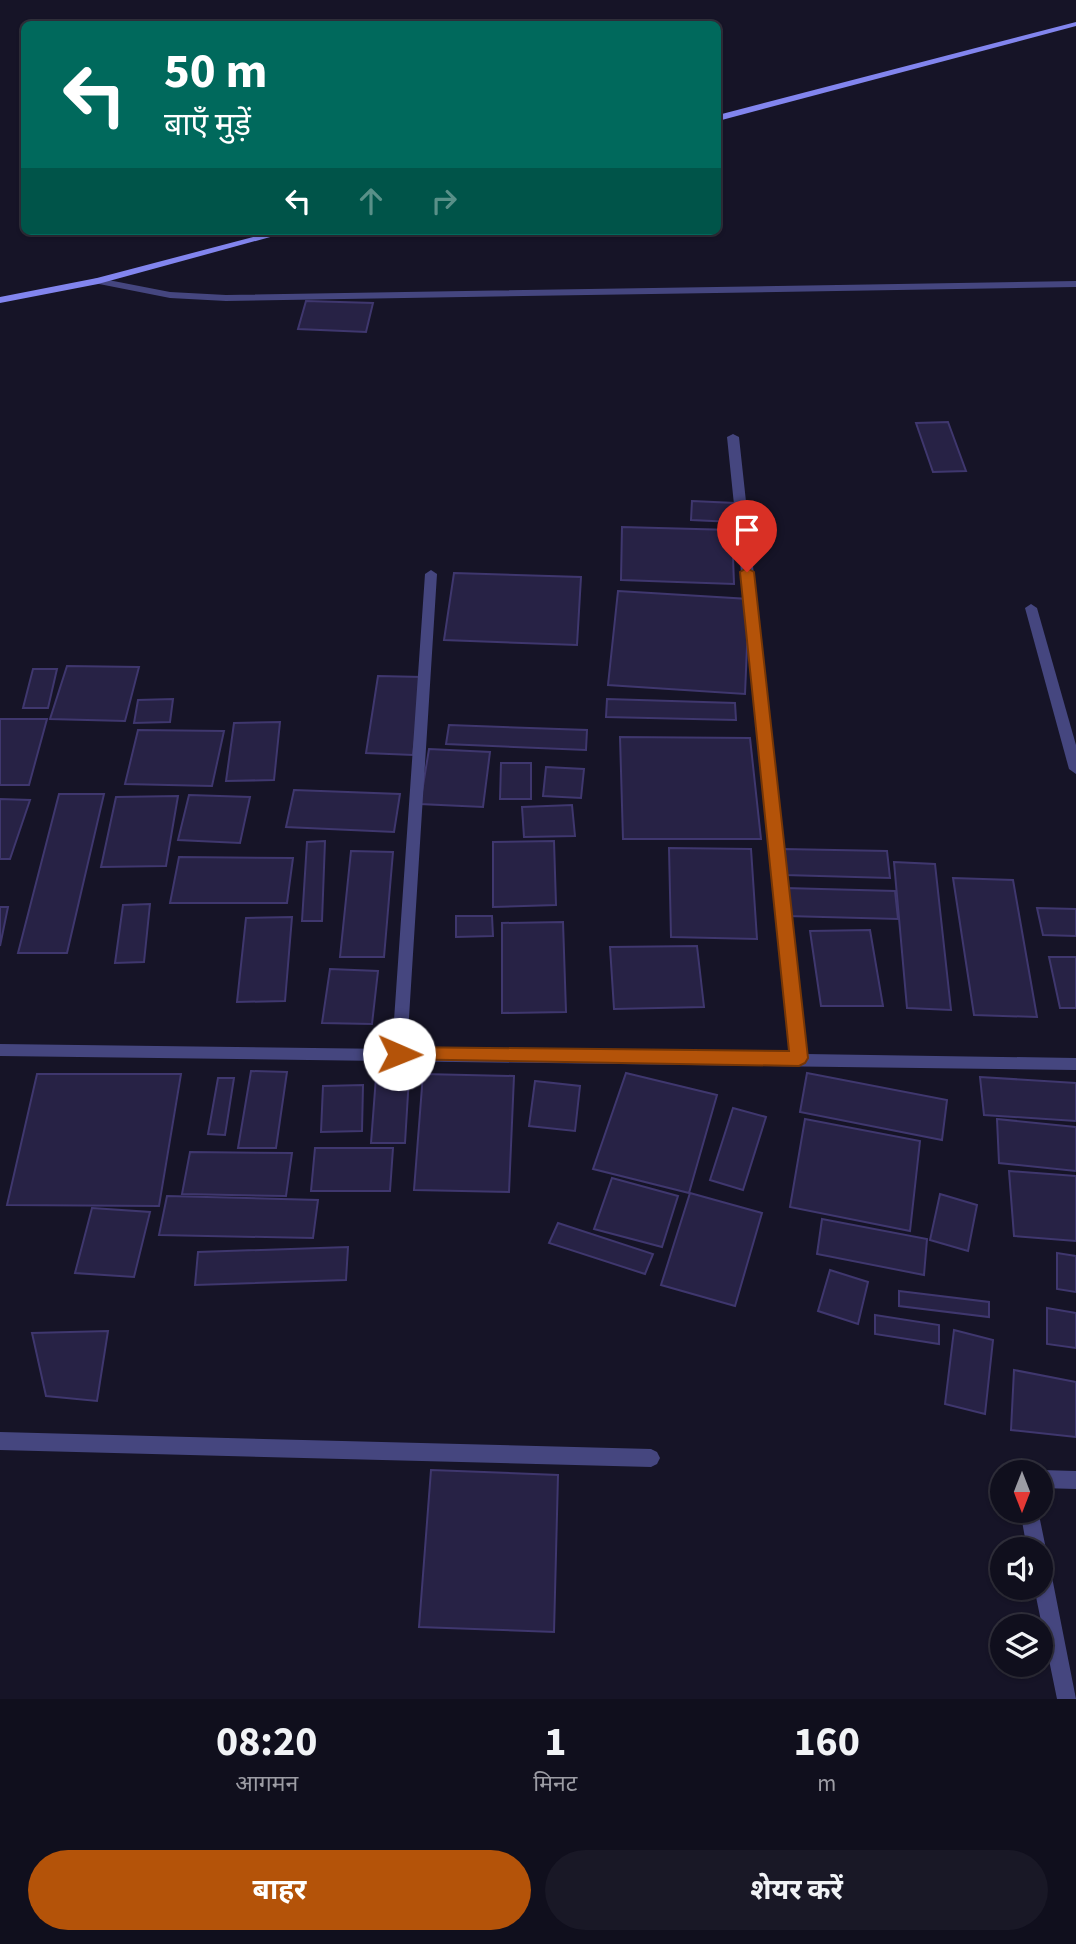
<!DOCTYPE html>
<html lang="hi">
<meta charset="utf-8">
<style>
body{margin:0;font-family:"Source Sans 3","Noto Sans Devanagari",sans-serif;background:#191826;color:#f1f3f6;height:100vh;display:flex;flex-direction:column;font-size:26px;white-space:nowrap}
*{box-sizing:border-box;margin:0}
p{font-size:23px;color:#9c9ca4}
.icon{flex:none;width:38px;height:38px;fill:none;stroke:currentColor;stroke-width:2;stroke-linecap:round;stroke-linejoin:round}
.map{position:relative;height:1699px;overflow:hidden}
.drawer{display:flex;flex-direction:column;background:#100f1d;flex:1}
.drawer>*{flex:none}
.banner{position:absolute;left:21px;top:21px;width:700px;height:214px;border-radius:10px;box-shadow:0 2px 5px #0004,0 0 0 2px #302f3b;background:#00695c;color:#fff;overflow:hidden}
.needle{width:46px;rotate:180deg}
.fabs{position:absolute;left:990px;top:1460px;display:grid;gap:14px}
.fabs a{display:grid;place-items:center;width:63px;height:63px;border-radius:50%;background:#100f1d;box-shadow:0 2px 5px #0004,0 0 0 2px #302f3b;font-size:35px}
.pin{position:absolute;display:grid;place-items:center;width:60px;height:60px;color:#fff;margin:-72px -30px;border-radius:50% 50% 50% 0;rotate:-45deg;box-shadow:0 0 7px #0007}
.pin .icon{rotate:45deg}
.me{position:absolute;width:77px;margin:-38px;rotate:91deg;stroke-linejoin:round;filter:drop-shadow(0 0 5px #0008)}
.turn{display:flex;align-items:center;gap:24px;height:147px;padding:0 28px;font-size:32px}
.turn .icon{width:91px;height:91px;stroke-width:2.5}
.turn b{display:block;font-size:49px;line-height:60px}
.lanes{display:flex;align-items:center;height:66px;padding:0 28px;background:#0003;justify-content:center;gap:35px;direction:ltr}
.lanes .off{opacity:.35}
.eta{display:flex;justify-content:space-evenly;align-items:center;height:119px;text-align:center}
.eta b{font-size:42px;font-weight:700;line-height:49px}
.cta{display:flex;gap:14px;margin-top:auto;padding:14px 28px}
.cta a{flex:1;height:80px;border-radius:42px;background:#b45309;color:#fff;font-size:28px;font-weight:700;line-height:80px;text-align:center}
.cta a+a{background:#191826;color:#f1f3f6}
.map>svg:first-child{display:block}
.building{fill:#272245;stroke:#3f376e;stroke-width:2}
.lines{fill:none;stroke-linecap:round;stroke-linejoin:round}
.lane{fill:#45467f;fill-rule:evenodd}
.street{fill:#45467f;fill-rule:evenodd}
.secondary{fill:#8285ee;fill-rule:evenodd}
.route{fill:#b45309;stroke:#753606;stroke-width:2}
</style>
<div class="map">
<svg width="1076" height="1699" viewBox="0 0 1076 1699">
<rect width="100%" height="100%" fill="#161427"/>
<g class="building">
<polygon points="306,301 373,303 366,332 298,329"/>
<polygon points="948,422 966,471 933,472 916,423"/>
<polygon points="692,501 735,503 734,522 691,520"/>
<polygon points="622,527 732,530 734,584 621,580"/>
<polygon points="454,573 581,577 577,645 444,640"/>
<polygon points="618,591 749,599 745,694 608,685"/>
<polygon points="67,666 139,667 125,721 50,719"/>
<polygon points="33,669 57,669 48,708 23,708"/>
<polygon points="378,676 423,677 413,755 366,753"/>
<polygon points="173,699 170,722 134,723 138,700"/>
<polygon points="607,699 735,703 736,720 606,717"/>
<polygon points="0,719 47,719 29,785 0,785"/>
<polygon points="280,722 274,780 226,781 234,723"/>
<polygon points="449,725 587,730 586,750 446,744"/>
<polygon points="138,730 224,731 212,786 125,784"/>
<polygon points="620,737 750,738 761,839 623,839"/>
<polygon points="429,749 490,752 483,807 420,804"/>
<polygon points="501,763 531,763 531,799 500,799"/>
<polygon points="546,767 584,769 581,798 543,796"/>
<polygon points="294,790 400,794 394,832 286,827"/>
<polygon points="59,794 104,794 67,953 18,953"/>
<polygon points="189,795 250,797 240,843 178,840"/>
<polygon points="178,796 166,866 101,867 116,797"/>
<polygon points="0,799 30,800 10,859 0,859"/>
<polygon points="572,805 575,836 524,837 522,807"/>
<polygon points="325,841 322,921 302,921 307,842"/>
<polygon points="554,841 556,905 493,907 493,842"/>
<polygon points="669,848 751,849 757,939 671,937"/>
<polygon points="783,849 887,851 890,878 785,875"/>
<polygon points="351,851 393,852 384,957 340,957"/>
<polygon points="179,857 293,858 287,903 170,903"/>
<polygon points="894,862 935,864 951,1010 907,1008"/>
<polygon points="953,878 1013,880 1037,1017 974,1015"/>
<polygon points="785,888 895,891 898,919 787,916"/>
<polygon points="150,904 144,962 115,963 123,905"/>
<polygon points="0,907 8,907 0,946"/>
<polygon points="1037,908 1076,909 1076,936 1043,935"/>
<polygon points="456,916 492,916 493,936 456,937"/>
<polygon points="292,917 285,1001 237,1002 246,918"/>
<polygon points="563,922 566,1012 502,1013 502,923"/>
<polygon points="870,930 883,1006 821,1006 810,931"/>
<polygon points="697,946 704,1007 614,1009 610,947"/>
<polygon points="1049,957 1076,957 1076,1008 1060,1008"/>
<polygon points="330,969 378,971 372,1024 322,1023"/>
<polygon points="251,1071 287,1072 276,1148 238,1148"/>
<polygon points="626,1073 717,1095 689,1193 593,1169"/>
<polygon points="807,1073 947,1100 942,1140 800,1112"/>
<polygon points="37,1074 181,1074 159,1206 7,1205"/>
<polygon points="423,1074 514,1076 509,1192 414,1190"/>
<polygon points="376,1077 409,1077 405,1143 371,1143"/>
<polygon points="980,1077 1076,1083 1076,1121 984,1115"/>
<polygon points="218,1078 234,1078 225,1135 208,1134"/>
<polygon points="535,1081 580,1086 575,1131 529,1126"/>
<polygon points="363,1085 362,1131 321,1132 323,1086"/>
<polygon points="733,1108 766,1117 743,1190 710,1180"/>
<polygon points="805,1119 920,1141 910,1231 790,1207"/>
<polygon points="997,1119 1076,1127 1076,1171 999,1163"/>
<polygon points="315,1148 393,1148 390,1191 311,1191"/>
<polygon points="190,1152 292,1153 286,1196 182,1194"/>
<polygon points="1009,1171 1076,1176 1076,1241 1014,1236"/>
<polygon points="612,1178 678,1196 662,1247 594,1229"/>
<polygon points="690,1193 762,1213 735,1306 661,1285"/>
<polygon points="940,1194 977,1205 968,1251 930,1240"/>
<polygon points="167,1196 318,1200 313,1238 159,1235"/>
<polygon points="92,1208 150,1212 134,1277 75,1273"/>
<polygon points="822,1219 927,1239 924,1275 817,1254"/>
<polygon points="558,1223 653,1254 645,1274 549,1243"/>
<polygon points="348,1247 346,1280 195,1285 198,1252"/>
<polygon points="1057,1253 1076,1256 1076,1292 1057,1289"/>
<polygon points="830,1270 868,1282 858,1324 818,1311"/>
<polygon points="899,1291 989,1302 989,1317 899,1306"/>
<polygon points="1047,1308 1076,1313 1076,1348 1047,1344"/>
<polygon points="875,1315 939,1325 939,1344 875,1334"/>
<polygon points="954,1330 993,1340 985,1414 945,1404"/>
<polygon points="108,1331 97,1401 46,1396 32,1333"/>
<polygon points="1014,1370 1076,1382 1076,1437 1011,1430"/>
<polygon points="431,1470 558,1475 554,1632 419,1627"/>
</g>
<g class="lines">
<polygon class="lane" points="0,1432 651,1449 657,1452 660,1458 657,1464 651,1467 0,1450"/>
<g class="street">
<polygon points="98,278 170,292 226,295 1076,281 1076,287 226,301 170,298 94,283 94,279"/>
<polygon points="733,434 739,437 806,1054 1076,1058 1076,1070 0,1056 0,1044 392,1049 425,574 431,570 437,574 407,1049 791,1054 727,437"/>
<polygon points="1031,604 1037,608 1076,745 1076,774 1069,769 1025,608"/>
<polygon points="1041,1470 1076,1471 1076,1489 1041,1488 1041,1472 1037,1472"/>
<polygon points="1020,1510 1038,1510 1046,1549 1044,1556 1041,1557 1041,1549 1027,1549"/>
<polygon points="1041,1563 1048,1565 1051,1572 1076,1699 1057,1699 1034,1587 1041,1587"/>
</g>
<g class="secondary">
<polygon points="1076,22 1076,26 718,121 718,115"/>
<polygon points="276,231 292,231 98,284 0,303 0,297 97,278"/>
</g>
</g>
<polygon class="route" points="747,568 754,572 808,1058 805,1063 799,1066 392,1059 390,1054 392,1049 399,1047 789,1051 740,572"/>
</svg>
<div class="fabs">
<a><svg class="needle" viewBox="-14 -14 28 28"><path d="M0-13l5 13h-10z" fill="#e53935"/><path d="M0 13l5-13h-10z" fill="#9c9ca4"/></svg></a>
<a><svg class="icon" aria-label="sound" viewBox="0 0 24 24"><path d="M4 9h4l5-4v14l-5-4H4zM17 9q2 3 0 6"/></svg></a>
<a><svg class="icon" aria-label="layers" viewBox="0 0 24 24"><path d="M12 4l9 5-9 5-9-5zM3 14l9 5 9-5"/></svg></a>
</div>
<div class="pin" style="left:747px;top:572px;background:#d93025"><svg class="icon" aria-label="arrive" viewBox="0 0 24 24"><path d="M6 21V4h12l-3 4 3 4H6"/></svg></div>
<svg class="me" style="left:399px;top:1054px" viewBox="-20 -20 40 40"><circle r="19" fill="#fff"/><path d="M0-13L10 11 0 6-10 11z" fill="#b45309"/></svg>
<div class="banner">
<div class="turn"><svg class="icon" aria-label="left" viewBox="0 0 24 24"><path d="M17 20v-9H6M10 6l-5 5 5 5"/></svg><div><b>50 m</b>बाएँ मुड़ें</div></div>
<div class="lanes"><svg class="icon" aria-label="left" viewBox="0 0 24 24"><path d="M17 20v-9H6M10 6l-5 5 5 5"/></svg><svg class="icon off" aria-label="ahead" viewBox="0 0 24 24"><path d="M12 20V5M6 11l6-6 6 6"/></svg><svg class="icon off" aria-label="right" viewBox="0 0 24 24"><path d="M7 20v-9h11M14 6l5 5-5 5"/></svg></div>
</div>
</div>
<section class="drawer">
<div class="eta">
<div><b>08:20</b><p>आगमन</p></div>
<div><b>1</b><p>मिनट</p></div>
<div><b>160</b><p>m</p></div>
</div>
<div class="cta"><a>बाहर</a><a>शेयर करें</a></div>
</section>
